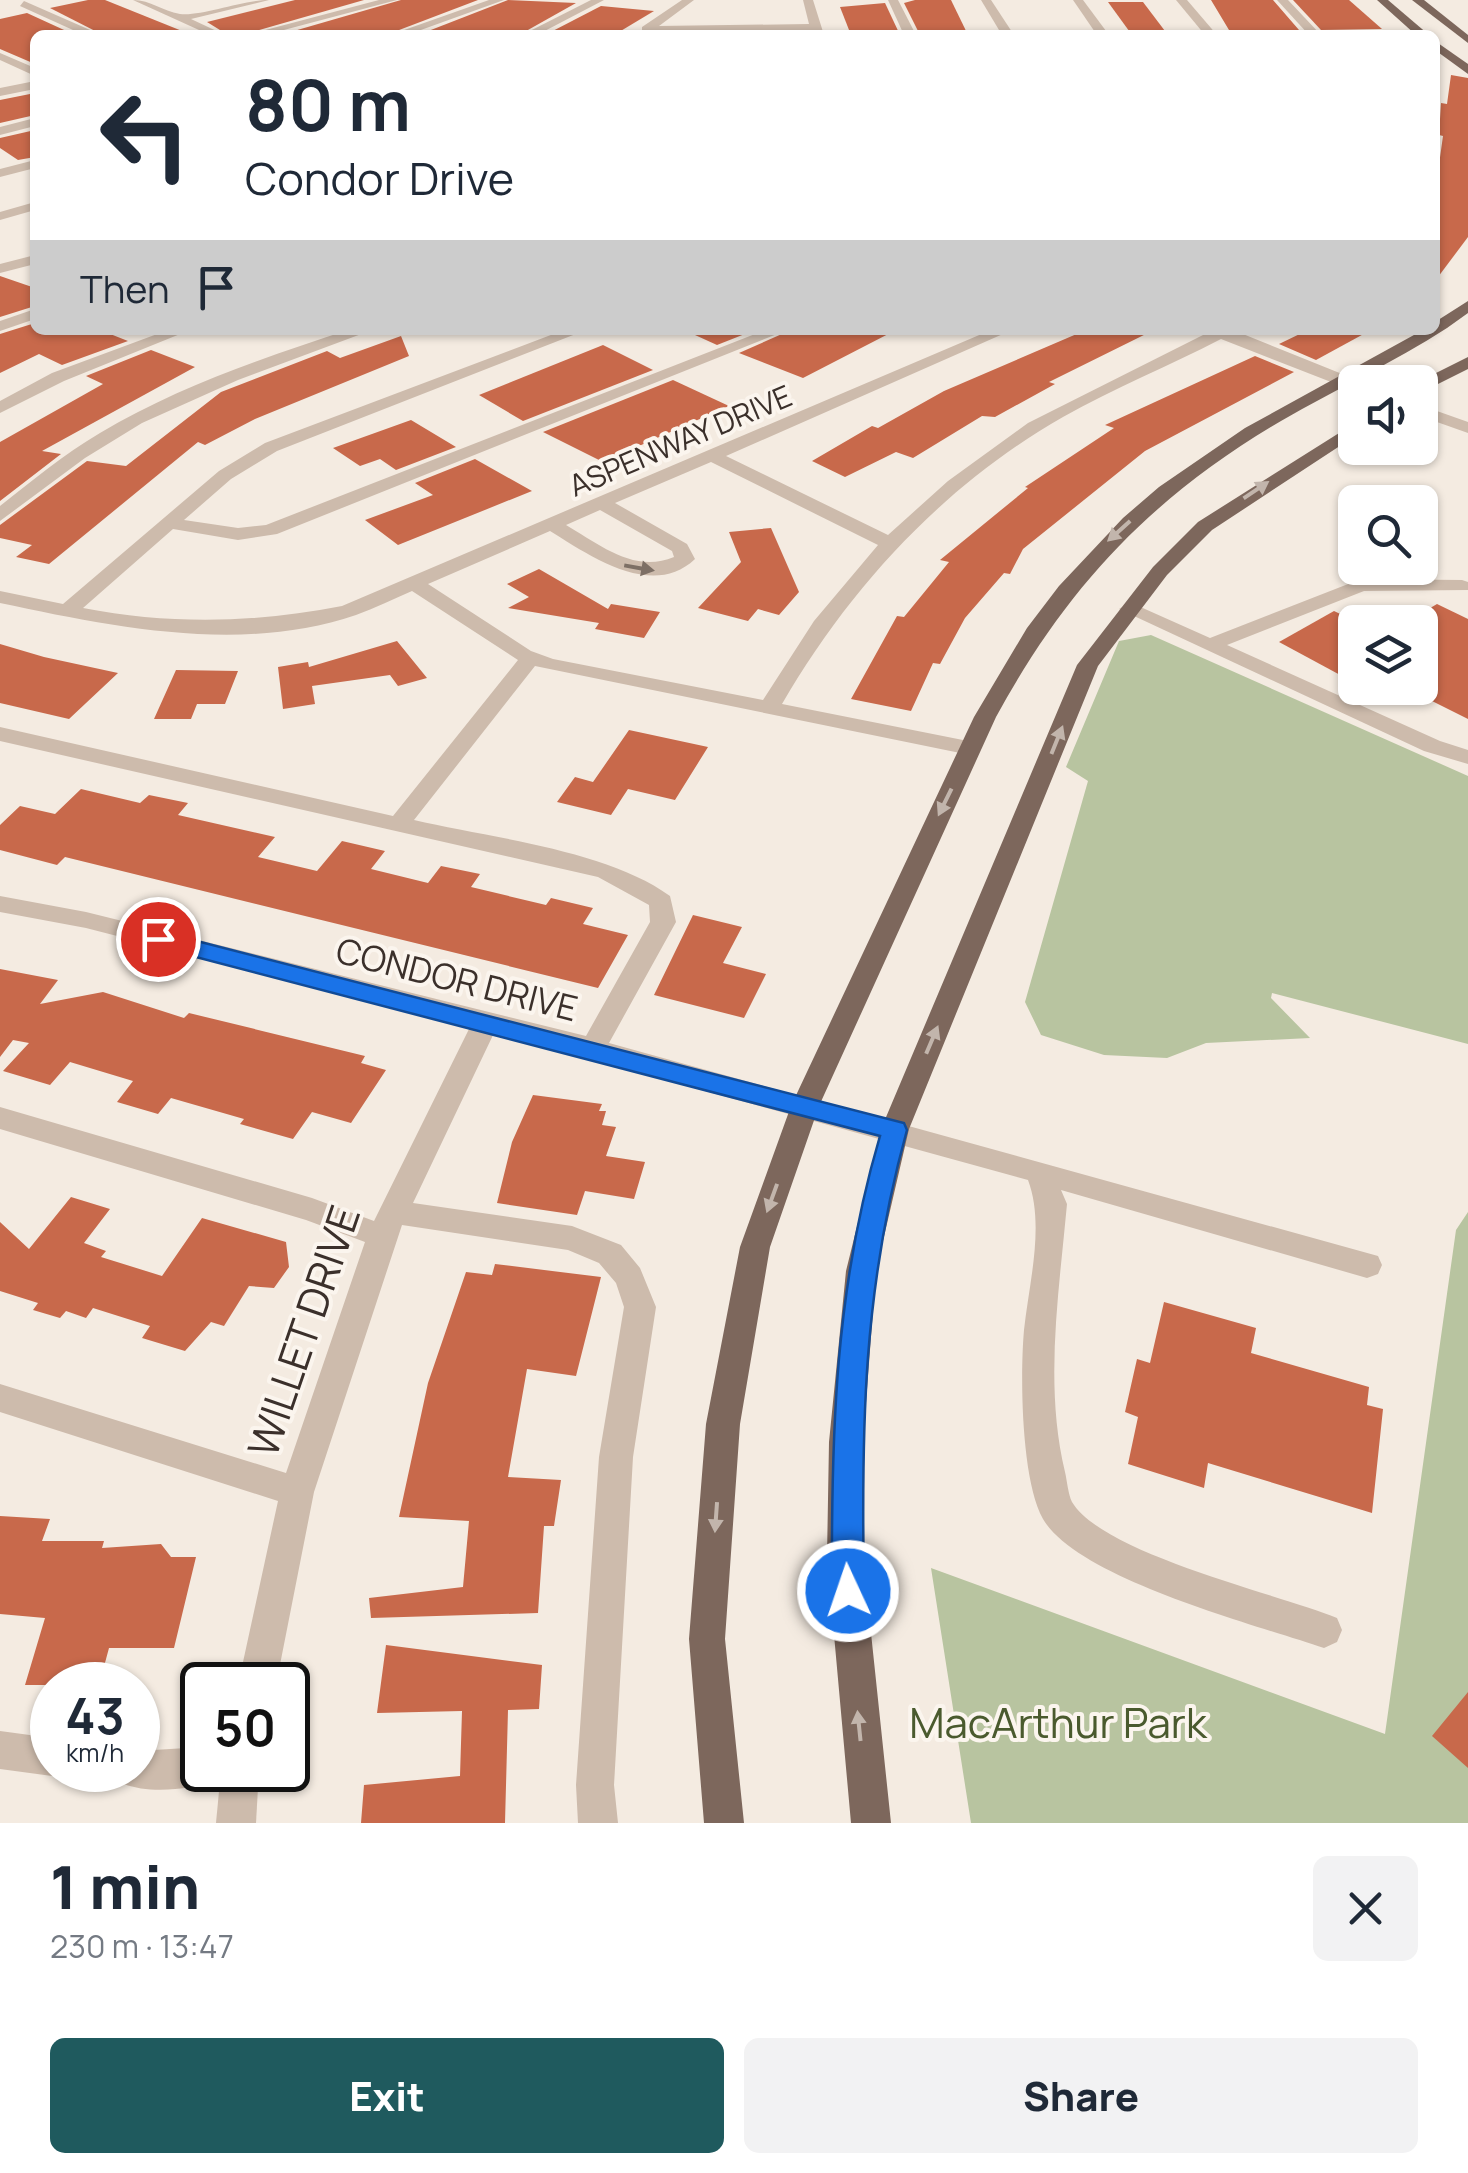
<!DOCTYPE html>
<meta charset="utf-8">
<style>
body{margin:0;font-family:Manrope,sans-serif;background:#f2f2f3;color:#1f2937;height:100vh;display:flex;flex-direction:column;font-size:38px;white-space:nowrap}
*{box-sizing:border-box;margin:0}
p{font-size:32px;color:#747a83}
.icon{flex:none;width:55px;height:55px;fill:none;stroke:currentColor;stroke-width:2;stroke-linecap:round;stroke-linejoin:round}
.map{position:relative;height:1823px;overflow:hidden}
.details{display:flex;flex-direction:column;background:#fff;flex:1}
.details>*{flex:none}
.top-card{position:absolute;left:30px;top:30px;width:1410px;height:305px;border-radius:15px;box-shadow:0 2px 8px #0004;background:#fff;color:#1f2937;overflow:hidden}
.fabs{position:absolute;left:1338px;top:365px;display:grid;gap:20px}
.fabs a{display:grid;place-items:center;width:100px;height:100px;border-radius:15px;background:#fff;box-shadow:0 2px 8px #0004;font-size:50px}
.speed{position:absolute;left:30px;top:1662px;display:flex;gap:20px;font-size:50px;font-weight:700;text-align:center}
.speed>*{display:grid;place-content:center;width:130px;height:130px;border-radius:50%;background:#fff;box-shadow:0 2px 8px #0004;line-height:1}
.speed small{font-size:25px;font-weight:400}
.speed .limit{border:5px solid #111;border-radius:15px;background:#fff;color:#111}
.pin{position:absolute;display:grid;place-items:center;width:85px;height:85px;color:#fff;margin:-42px;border:5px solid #fff;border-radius:50%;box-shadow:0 2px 10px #0007}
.me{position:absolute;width:110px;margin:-55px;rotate:357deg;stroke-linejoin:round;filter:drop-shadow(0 0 8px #0008)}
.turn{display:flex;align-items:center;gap:35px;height:210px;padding:0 50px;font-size:45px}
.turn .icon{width:130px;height:130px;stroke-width:2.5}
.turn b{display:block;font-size:70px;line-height:85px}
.then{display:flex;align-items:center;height:95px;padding:0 50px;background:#0003;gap:20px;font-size:38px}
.round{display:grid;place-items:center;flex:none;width:105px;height:105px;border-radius:15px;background:#f2f2f3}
.head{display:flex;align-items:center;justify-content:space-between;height:170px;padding:0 50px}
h1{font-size:60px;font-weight:800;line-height:75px}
.cta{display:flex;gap:20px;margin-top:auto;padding:20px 50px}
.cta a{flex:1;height:115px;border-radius:15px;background:#1f5a5e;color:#fff;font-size:40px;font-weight:800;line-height:115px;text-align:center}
.cta a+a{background:#f2f2f3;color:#1f2937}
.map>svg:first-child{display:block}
.green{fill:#b8c4a0}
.building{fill:#c8694b}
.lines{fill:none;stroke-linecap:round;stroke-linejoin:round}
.minor{fill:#cdbbac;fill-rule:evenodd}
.major{fill:#7d675c;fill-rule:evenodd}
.oneway{fill:#c2b5ac}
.oneway2{fill:#7d6f65}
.route{fill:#1a73e8;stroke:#114b97;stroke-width:2.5}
.labels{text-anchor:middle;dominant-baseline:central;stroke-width:8;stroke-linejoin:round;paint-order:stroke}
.far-street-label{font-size:30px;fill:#3b302b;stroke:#fbf5ee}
.street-label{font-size:35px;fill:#3b302b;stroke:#fbf5ee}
.near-street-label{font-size:42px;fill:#3b302b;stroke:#fbf5ee}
.near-park-label{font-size:42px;fill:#4a5a2e;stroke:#fbf5ee}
</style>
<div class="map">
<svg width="1468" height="1823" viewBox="0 0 1468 1823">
<rect width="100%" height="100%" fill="#f4ebe1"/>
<g class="green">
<polygon points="1151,635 1468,776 1468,1044 1272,993 1271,998 1310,1038 1206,1043 1167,1058 1104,1055 1041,1035 1025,1002 1088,781 1066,767 1119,641"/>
<polygon points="1468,1212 1468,1823 971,1823 931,1568 1385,1734 1456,1230"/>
</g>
<g class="building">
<polygon points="88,0 105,0 192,35 103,35 50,8"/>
<polygon points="295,0 364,0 242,35 228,35 207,22"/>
<polygon points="401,0 478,0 386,35 280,35"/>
<polygon points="508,0 576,3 519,35 418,35"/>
<polygon points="915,0 951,0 968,35 920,35 904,3"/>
<polygon points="1211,0 1273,0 1299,30 1282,31 1286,35 1232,35"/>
<polygon points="1293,0 1349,0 1382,29 1321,30"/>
<polygon points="1108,2 1143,2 1168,35 1132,35"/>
<polygon points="885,3 900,35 851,35 840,7"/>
<polygon points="601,6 654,11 614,35 545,35"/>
<polygon points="27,13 75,35 35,35 35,64 0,49 0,19"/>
<polygon points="1451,75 1468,78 1468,237 1435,281 1435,193 1443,136 1439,135 1441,103 1447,104"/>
<polygon points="35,93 35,115 0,123 0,100"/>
<polygon points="35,130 35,157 18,160 0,148 0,138"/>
<polygon points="0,276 35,288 35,306 0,317"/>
<polygon points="35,323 35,330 100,330 128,341 62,365 39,354 0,373 0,334"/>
<polygon points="684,330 755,330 717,345"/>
<polygon points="791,330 896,330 803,378 739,353"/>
<polygon points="1086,330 1154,330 1049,382 1055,384 995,417 982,416 913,458 896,452 845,477 812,461 872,426 878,428 944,391"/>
<polygon points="1308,330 1371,330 1316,360 1279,344"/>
<polygon points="401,336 409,356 255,419 205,445 198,442 49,564 16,557 32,545 0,538 0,525 87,461 126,466 221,392 327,351 340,358"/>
<polygon points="603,345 653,370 523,421 479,395"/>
<polygon points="151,350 195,367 42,451 61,454 0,501 0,442 103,384 86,376"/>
<polygon points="1255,356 1294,372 1145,451 1023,549 1010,574 1004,573 965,618 940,664 933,663 911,711 851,699 897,616 904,617 949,562 940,560 1028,488 1025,487 1114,428 1105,425"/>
<polygon points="673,380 729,406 603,462 543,432"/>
<polygon points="411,420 456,447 396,470 380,459 360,466 333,448"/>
<polygon points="475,459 532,491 398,545 365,520 433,495 415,483"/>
<polygon points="771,528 799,592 779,615 758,609 748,621 698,608 741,562 729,532"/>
<polygon points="539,569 608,609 611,604 660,612 644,638 595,629 599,623 508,608 529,597 507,584"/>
<polygon points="1437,604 1468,619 1468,719 1420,695 1420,614"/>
<polygon points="1334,611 1355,621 1355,683 1279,642"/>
<polygon points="397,641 427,678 398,686 390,675 312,686 315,704 283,709 278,667 308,662 309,667"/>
<polygon points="0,644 44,657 118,673 69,719 0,703"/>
<polygon points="176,670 238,671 225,704 197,704 191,719 154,719"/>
<polygon points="629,730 708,747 675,800 628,789 611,815 557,802 575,777 593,782"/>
<polygon points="81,789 140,803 149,795 188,803 178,815 275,837 258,857 317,871 342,841 385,851 371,869 428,883 441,866 480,874 471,887 546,905 551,898 593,908 583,924 628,935 598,988 65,857 57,865 0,850 0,825 20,806 55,814"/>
<polygon points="693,915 742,927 723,963 766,974 744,1018 654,995"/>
<polygon points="0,969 58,980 40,1004 103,992 184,1018 189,1013 365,1056 361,1063 386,1070 351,1123 312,1112 293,1139 240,1124 244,1119 171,1098 158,1114 117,1102 133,1081 70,1062 50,1085 3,1071 29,1043 13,1040 0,1057"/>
<polygon points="533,1095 602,1104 599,1111 606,1111 602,1125 616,1127 606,1156 645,1162 634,1199 585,1191 577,1215 497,1203 512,1142"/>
<polygon points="71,1197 110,1209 84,1243 106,1251 101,1257 162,1276 202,1218 286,1242 289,1267 274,1288 249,1286 224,1326 211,1322 185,1351 142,1338 150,1326 93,1308 86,1318 66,1311 60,1318 33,1310 38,1303 0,1291 0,1222 29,1249"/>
<polygon points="495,1264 601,1277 576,1376 527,1369 508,1477 561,1480 554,1526 544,1526 538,1613 371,1618 369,1598 463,1587 469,1521 399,1517 428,1383 466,1272 492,1275"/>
<polygon points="1164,1302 1256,1328 1251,1353 1369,1387 1367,1405 1383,1409 1372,1513 1208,1463 1204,1488 1128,1464 1138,1417 1125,1412 1137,1359 1150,1363"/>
<polygon points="0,1516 50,1519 42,1541 104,1541 102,1548 161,1544 171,1557 196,1557 174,1648 109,1648 99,1685 25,1685 45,1618 0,1614"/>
<polygon points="386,1645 542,1665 539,1709 508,1710 505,1823 361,1823 364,1785 460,1776 462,1711 377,1713"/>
<polygon points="1468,1692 1468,1768 1432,1736"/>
</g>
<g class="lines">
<g class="minor">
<path d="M133 0C151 0 162 11 180 14 199 17 243 0 269 0L191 19 225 35H210Z"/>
<polygon points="379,0 397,0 265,35 246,35"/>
<polygon points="489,0 504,0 407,35 390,35"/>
<polygon points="591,0 604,0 537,35 522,35"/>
<polygon points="682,0 694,0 659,26 809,24 803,0 813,0 824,35 812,35 811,30 642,31 642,27"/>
<polygon points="888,0 898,0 916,35 904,35"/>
<polygon points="981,0 991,0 1014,35 1002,35"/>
<polygon points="1073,0 1083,0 1109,35 1097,35"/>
<polygon points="1176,0 1187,0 1217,35 1205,35"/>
<polygon points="1277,0 1288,0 1321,35 1309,35"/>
<polygon points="24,1 97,33 99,35 84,35 20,6"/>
<polygon points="0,53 35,68 35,76 0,60"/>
<polygon points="35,81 35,89 0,96 0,88"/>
<polygon points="35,118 35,126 0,135 0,127"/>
<polygon points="35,160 35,168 0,177 0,169"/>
<polygon points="35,202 35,210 0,220 0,212"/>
<polygon points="35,255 35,264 0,273 0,264"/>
<polygon points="35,309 35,319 0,331 0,321"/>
<polygon points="168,330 190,330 64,381 0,413 0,401 52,373"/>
<path d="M348 330H372L238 380 142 423 85 458 0 521V506C32 481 64 454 100 433 177 387 263 358 348 330Z"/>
<path d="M564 330H586L277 451 231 479 184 520 238 528 266 525 765 330H787L277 534 238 540 173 529 83 608C171 625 255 623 342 606L991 330H1012L726 456 888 535 948 481 1028 423 1207 333 1205 330H1233L1362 382H1355V390L1349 389 1221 339C1169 366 1114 388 1063 417 944 485 850 587 782 704L978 743 981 748 978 753 970 755 535 666 414 820C491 838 607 850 670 896L676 922 609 1043 1378 1256 1382 1265 1378 1274 1367 1278 1061 1190 1067 1204C1059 1292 1044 1385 1065 1472 1067 1480 1068 1494 1072 1502 1103 1554 1278 1594 1337 1618L1342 1630 1337 1642 1324 1648C1257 1625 1078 1579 1043 1519 1021 1480 1020 1375 1024 1330 1029 1283 1045 1225 1028 1180L494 1033 413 1203 572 1226 621 1245 640 1268 656 1307 633 1457 614 1785 618 1823H578L576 1785 599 1457 624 1307 616 1283 599 1263 568 1250 402 1225 314 1492 276 1685H238L278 1501 0 1412V1384L286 1473 365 1242 306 1220 0 1129V1107L312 1198 374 1221 470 1027 86 928 0 912V896L86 912 586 1036 650 922 649 905 598 877 0 741V727L393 816 518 660 412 591C393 599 375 608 356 615 241 654 114 627 0 603V591L63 604 219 471 265 443ZM711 462 878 545 814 621 763 700 553 659 531 651 428 584 550 531C589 555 652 600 695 559L687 544 615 503ZM600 510 672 551 674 557C634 574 599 544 566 525Z"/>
<polygon points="1420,405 1468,422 1468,433 1420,416"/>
<polygon points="1361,579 1462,580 1468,582 1468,590 1364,591 1227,645 1440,741 1468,750 1468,764 1424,751 1119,609 1129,603 1136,605 1210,638"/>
<polygon points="0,1731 52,1738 52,1770 66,1771 52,1776 0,1769"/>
<path d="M202 1747V1770H220L216 1780C191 1790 149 1794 124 1784L119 1770H138V1751Z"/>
<polygon points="221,1770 259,1770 256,1823 216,1823"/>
</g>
<g class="major">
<polygon points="1377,0 1388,0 1429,35 1416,35"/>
<polygon points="1412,0 1424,0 1468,35 1468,43"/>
<polygon points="1435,41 1468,64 1468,74 1435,50"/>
<path d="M1468 301V313L1447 328C1393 363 1336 389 1281 421 1152 497 1068 585 996 717L819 1106 770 1247 740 1424 725 1639 744 1823H704L689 1639 706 1424 740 1247 791 1106 974 717 1027 628 1059 586 1123 518 1159 487 1245 428 1423 330H1435V322Z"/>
<polygon points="1468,357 1468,369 1420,393 1418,382"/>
<polygon points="1355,423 1355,436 1212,530 1167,575 1098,666 909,1129 876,1271 863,1442 863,1557 891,1823 851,1823 827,1557 829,1442 846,1271 881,1129 1077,665 1153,567 1198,522"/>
</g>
</g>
<defs><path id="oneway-solid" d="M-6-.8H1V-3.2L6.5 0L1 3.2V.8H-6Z" transform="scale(2.5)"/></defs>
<g class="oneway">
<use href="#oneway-solid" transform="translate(1256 490) rotate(-34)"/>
<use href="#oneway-solid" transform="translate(1119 531) rotate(138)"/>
<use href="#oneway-solid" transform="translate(1057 740) rotate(-68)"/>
<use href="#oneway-solid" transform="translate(945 802) rotate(116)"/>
<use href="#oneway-solid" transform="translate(932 1040) rotate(-67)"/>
<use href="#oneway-solid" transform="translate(772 1198) rotate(110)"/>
<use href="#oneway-solid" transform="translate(716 1517) rotate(94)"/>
<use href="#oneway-solid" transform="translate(859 1726) rotate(-96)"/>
</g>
<use class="oneway2" href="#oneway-solid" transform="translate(639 568) rotate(10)"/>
<path class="route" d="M158 931 904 1123 907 1130C863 1288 861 1428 864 1591L859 1602 848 1607 837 1602 832 1591C831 1433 835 1288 880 1136L150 945V933Z"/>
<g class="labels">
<g class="far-street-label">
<text transform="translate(680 440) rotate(-23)">ASPENWAY DRIVE</text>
</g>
<g class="street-label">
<text transform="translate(457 979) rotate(14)">CONDOR DRIVE</text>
</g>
<g class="near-street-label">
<text transform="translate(303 1331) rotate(-71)">WILLET DRIVE</text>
</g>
<g class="near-park-label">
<text x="1058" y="1722">MacArthur Park</text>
</g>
</g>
</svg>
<div class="fabs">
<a><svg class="icon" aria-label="sound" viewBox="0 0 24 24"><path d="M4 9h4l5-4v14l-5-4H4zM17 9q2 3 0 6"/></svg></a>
<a><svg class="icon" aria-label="search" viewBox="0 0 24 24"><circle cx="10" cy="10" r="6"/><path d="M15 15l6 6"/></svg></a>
<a><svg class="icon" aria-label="layers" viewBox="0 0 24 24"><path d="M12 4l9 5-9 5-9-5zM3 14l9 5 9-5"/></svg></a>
</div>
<div class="speed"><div>43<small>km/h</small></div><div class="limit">50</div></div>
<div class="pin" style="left:158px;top:939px;background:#d93025"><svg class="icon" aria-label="arrive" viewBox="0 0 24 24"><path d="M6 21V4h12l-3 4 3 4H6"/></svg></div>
<svg class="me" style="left:848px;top:1591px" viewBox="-20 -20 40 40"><circle r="17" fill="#1a73e8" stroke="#fff" stroke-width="3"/><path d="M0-11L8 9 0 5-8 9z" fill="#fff"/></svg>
<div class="top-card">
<div class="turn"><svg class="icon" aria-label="left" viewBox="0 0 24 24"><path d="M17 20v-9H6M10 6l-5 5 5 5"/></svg><div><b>80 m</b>Condor Drive</div></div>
<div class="then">Then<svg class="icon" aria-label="arrive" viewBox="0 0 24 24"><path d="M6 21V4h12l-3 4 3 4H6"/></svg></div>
</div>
</div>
<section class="details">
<div class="head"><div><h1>1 min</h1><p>230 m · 13:47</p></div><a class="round"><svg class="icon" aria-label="close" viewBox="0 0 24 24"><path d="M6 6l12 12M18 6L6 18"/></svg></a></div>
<div class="cta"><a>Exit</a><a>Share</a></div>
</section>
